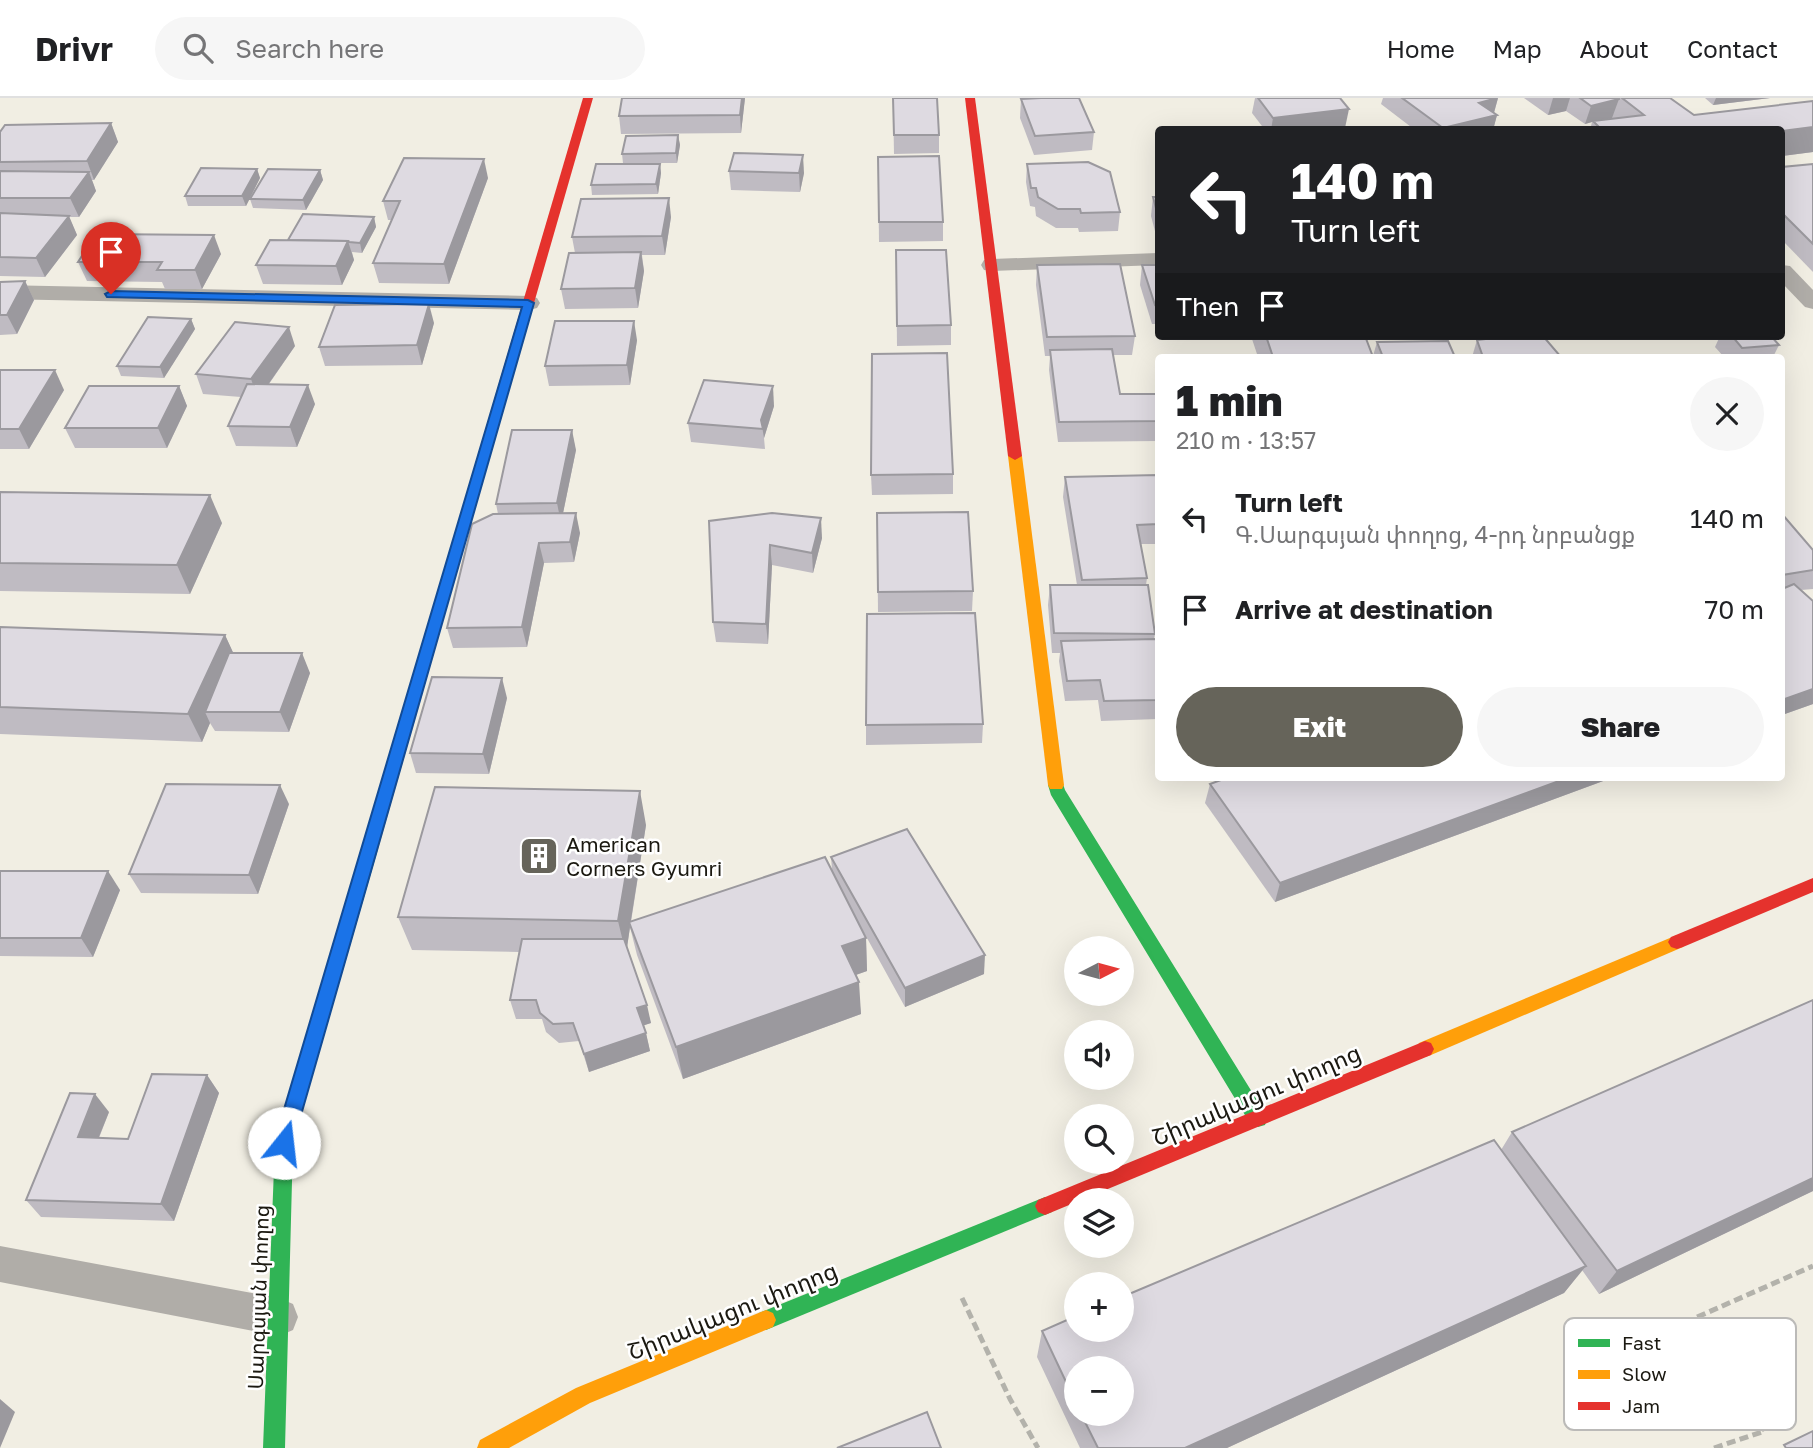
<!DOCTYPE html>
<meta charset="utf-8">
<style>
body{margin:0;font-family:"Golos Text","Noto Sans Armenian",sans-serif;background:#f6f6f6;color:#202124;height:100vh;display:flex;flex-direction:column;font-size:26px;white-space:nowrap}
*{box-sizing:border-box;margin:0}
p{font-size:23px;color:#757577}
.icon{flex:none;width:38px;height:38px;fill:none;stroke:currentColor;stroke-width:2;stroke-linecap:round;stroke-linejoin:round}
.map{position:relative;flex:1;overflow:hidden}
.side{position:absolute;left:1155px;top:256px;width:630px;height:427px;display:flex;flex-direction:column;background:#fff;border-radius:7px;box-shadow:0 7px 28px #0002}
.side>*{flex:none}
.hud{position:absolute;left:1155px;top:28px;width:630px;height:214px;border-radius:7px;box-shadow:0 7px 28px #0002;background:#202124;color:#fff;overflow:hidden}
.needle{width:46px;rotate:84deg}
.controls{position:absolute;left:1064px;top:838px;display:grid;gap:14px}
.controls a{display:grid;place-items:center;width:70px;height:70px;border-radius:50%;background:#fff;box-shadow:0 7px 28px #0002;font-size:35px}
.pin{position:absolute;display:grid;place-items:center;width:60px;height:60px;color:#fff;margin:-72px -30px;border-radius:50% 50% 50% 0;rotate:-45deg;box-shadow:0 0 7px #0007}
.pin .icon{rotate:45deg}
.me{position:absolute;width:77px;margin:-38px;rotate:16deg;stroke-linejoin:round;filter:drop-shadow(0 0 5px #0008)}
.turn{display:flex;align-items:center;gap:24px;height:147px;padding:0 21px;font-size:32px}
.turn .icon{width:91px;height:91px;stroke-width:2.5}
.turn b{display:block;font-size:49px;line-height:60px}
.then{display:flex;align-items:center;height:66px;padding:0 21px;background:#0003;gap:14px;font-size:26px}
.round{display:grid;place-items:center;flex:none;width:74px;height:74px;border-radius:37px;background:#f6f6f6}
.summary{display:flex;align-items:center;justify-content:space-between;height:119px;padding:0 21px}
h1{font-size:42px;font-weight:800;line-height:52px}
.button{display:flex;gap:14px;margin-top:auto;padding:14px 21px}
.button a{flex:1;height:80px;border-radius:42px;background:#66645a;color:#fff;font-size:28px;font-weight:800;line-height:80px;text-align:center}
.button a+a{background:#f6f6f6;color:#202124}
ul{padding:0;list-style:none}
li{display:flex;align-items:center;gap:21px;height:91px;padding:0 21px}
li div{flex:1}
li b{display:block;font-size:26px}
li em{font-style:normal}
header{display:flex;align-items:center;gap:42px;box-sizing:border-box;height:98px;padding:0 35px;background:#fff;border-bottom:2px solid #e0e0e0}
header strong{font-size:33px}
nav{display:flex;gap:38px;margin-inline-start:auto;font-size:24px}
.search{width:490px;height:63px;background:#f6f6f6;display:flex;align-items:center;gap:18px;box-sizing:border-box;padding:0 24px;border-radius:38px;color:#757577;font-size:26px}
.map>svg:first-child{display:block}
.lines{fill:none;stroke-linecap:round;stroke-linejoin:round}
.path{stroke:#b3b2ab;stroke-width:5;stroke-dasharray:9 4.5;stroke-linecap:butt}
.lane{fill:#b0ada8;fill-rule:evenodd}
.fast{fill:#30b455;fill-rule:evenodd}
.slow{fill:#ff9f0a;fill-rule:evenodd}
.jam{fill:#e5322d;fill-rule:evenodd}
.wall{fill:#bfbbc2;fill-rule:evenodd}
.shaded-wall{fill:#9b999e}
.building{fill:#dedae1;stroke:#9b999e;stroke-width:2}
.route{fill:#1a73e8;stroke:#114b97;stroke-width:2}
.labels{text-anchor:middle;dominant-baseline:central;stroke-width:5;stroke-linejoin:round;paint-order:stroke}
.poi-label{font-size:21px;fill:#1b1911;stroke:#fff;text-anchor:start}
.street-label{font-size:21px;fill:#1b1911;stroke:#fff}
.near-street-label{font-size:24px;fill:#1b1911;stroke:#fff}
.key{fill:#fff;stroke:#bbbab8;stroke-width:2}
.key-label{font-size:19px;fill:#1b1911}
</style>
<header>
<strong>Drivr</strong>
<div class="search"><svg class="icon" aria-label="search" viewBox="0 0 24 24"><circle cx="10" cy="10" r="6"/><path d="M15 15l6 6"/></svg>Search here</div>
<nav><a>Home</a><a>Map</a><a>About</a><a>Contact</a></nav>
</header>
<div class="map">
<svg width="1813" height="1350" viewBox="0 0 1813 1350">
<rect width="100%" height="100%" fill="#f1eee3"/>
<g class="lines">
<g class="path">
<polyline points="962,1200 1010,1301 1038,1350"/>
<polyline points="1714,1350 1765,1333 1695,1220 1813,1168"/>
</g>
<g class="lane">
<polygon points="1158,155 1158,167 992,173 984,172 981,167 984,162 992,161"/>
<polygon points="1782,167 1790,168 1813,192 1813,211 1805,209 1782,185"/>
<polygon points="0,187 529,198 537,200 540,205 537,210 529,212 0,201"/>
<polygon points="0,1148 279,1200 293,1206 298,1219 293,1232 279,1238 0,1184"/>
</g>
<g class="fast">
<polygon points="1056,681 1062,683 1065,692 1265,1015 1267,1021 1265,1027 1258,1029 1251,1027 1051,697 1048,687 1050,683"/>
<polygon points="370,745 376,746 378,751 293,1045 285,1350 263,1350 275,1045 362,751 364,746"/>
<polygon points="1045,1099 1052,1102 1055,1108 1052,1114 766,1232 759,1229 756,1222 759,1215"/>
</g>
<g class="slow">
<polygon points="505,281 511,285 378,751 376,756 364,756 362,751 499,285"/>
<polygon points="1015,354 1022,358 1064,687 1062,691 1050,691 1048,687 1008,358"/>
<polygon points="1677,837 1683,839 1686,844 1683,849 1431,957 1425,959 1419,957 1416,951 1419,945"/>
<polygon points="766,1212 773,1215 776,1222 773,1229 590,1305 509,1350 477,1350 480,1342 576,1290"/>
</g>
<g class="jam">
<polygon points="583,0 593,0 511,285 505,289 501,288 499,285"/>
<polygon points="965,0 975,0 1022,358 1015,362 1008,358"/>
<polygon points="1813,780 1813,794 1683,849 1677,851 1671,849 1668,844 1671,839"/>
<polygon points="1425,943 1431,945 1434,951 1431,957 1045,1117 1038,1114 1035,1108 1038,1102"/>
</g>
</g>
<g class="wall">
<polygon points="745,0 741,35 621,36 619,18"/>
<polygon points="893,0 939,37 939,55 894,56"/>
<polygon points="1255,0 1340,0 1345,30 1330,32 1265,32 1252,15"/>
<polygon points="1383,0 1498,0 1494,15 1497,17 1493,32 1415,32 1381,6"/>
<polygon points="1524,0 1670,0 1694,17 1813,3 1813,54 1782,58 1782,32 1590,32 1592,24 1585,26 1566,13 1548,17"/>
<polygon points="1705,0 1770,0 1713,7"/>
<polygon points="1021,1 1094,34 1092,52 1034,57 1020,20"/>
<polygon points="111,25 118,44 94,82 92,82 96,93 79,119 69,119 77,137 45,179 0,178 0,34"/>
<polygon points="678,37 680,47 677,65 623,65 622,56"/>
<polygon points="878,59 943,124 943,143 879,144"/>
<polygon points="660,66 661,75 658,96 592,97 591,87"/>
<polygon points="1027,66 1120,114 1118,133 1079,134 1078,130 1056,130 1036,118 1035,109 1030,108 1026,84"/>
<polygon points="1813,66 1813,174 1782,142 1782,69"/>
<polygon points="257,71 260,80 246,108 188,108 185,98"/>
<polygon points="320,72 323,82 306,112 253,110 250,101"/>
<polygon points="729,73 804,75 800,94 731,92"/>
<polygon points="488,80 449,186 379,185 373,165 392,122 388,122 383,103"/>
<polygon points="1153,99 1158,99 1158,137 1156,137 1151,118"/>
<polygon points="374,119 376,129 362,155 352,154 354,162 342,187 263,186 256,167 288,142"/>
<polygon points="671,119 665,157 642,157 644,173 638,210 565,211 561,191 575,155 572,139"/>
<polygon points="896,152 951,227 951,247 897,248"/>
<polygon points="221,156 202,191 165,191 162,184 87,183 78,164"/>
<polygon points="1037,167 1135,238 1132,257 1113,257 1120,296 1158,296 1158,343 1058,344 1049,272 1050,258 1045,258 1036,187"/>
<polygon points="1142,167 1158,167 1158,226 1152,226 1140,187"/>
<polygon points="25,183 34,202 17,236 0,237 0,184"/>
<polygon points="191,221 195,231 164,280 121,278 117,268"/>
<polygon points="434,225 422,267 325,268 319,249"/>
<polygon points="1251,238 1365,238 1373,258 1377,244 1455,259 1258,259"/>
<polygon points="1720,238 1771,238 1779,247 1773,259 1724,259 1715,249"/>
<polygon points="637,242 630,287 549,288 545,268"/>
<polygon points="1477,242 1561,259 1472,259"/>
<polygon points="295,248 269,286 315,306 297,349 236,348 228,328 241,299 203,296 196,276"/>
<polygon points="0,272 64,292 29,351 0,351"/>
<polygon points="179,288 187,308 167,350 75,350 65,330"/>
<polygon points="774,308 764,340 765,351 691,344 688,325"/>
<polygon points="576,352 563,415 580,435 574,464 544,465 527,549 453,550 447,530 498,416 496,406"/>
<polygon points="953,376 953,396 872,397 871,377"/>
<polygon points="1158,377 1158,446 1141,446 1147,480 1146,487 1155,536 1154,541 1158,546 1158,621 1101,623 1098,602 1065,603 1059,563 1060,555 1052,555 1048,507 1050,487 1077,487 1063,399 1065,379"/>
<polygon points="0,394 222,425 190,496 0,493"/>
<polygon points="877,415 973,493 972,513 878,514"/>
<polygon points="1782,416 1813,452 1813,491 1801,492 1813,606 1782,617"/>
<polygon points="709,423 822,440 813,475 772,467 768,546 716,544 713,524"/>
<polygon points="0,529 225,537 233,555 310,575 289,634 215,633 210,625 202,644 0,636"/>
<polygon points="507,600 489,676 416,675 410,655"/>
<polygon points="983,626 982,645 866,647 866,627"/>
<polygon points="1229,679 1614,679 1275,804 1205,705 1210,686"/>
<polygon points="289,706 258,796 141,795 129,776"/>
<polygon points="646,727 631,824 832,772 831,759 984,876 905,909 857,822 866,840 867,873 856,877 861,916 683,981 637,857 630,829 627,850 651,925 644,927 650,953 589,974 579,943 559,945 546,934 542,921 516,921 510,902 519,854 412,852 398,819"/>
<polygon points="0,773 120,792 93,859 0,858"/>
<polygon points="207,977 219,995 174,1123 41,1119 26,1102 109,1014 99,1040 128,1041"/>
<path d="M1512 1034 1813 1093 1599 1196 1582 1172 1564 1195 1227 1350H1080L1037 1259 1042 1233 1501 1052ZM1076 1270 1122 1316H1076Z"/>
</g>
<g class="shaded-wall">
<polygon points="742,0 745,0 741,35 740,17"/>
<polygon points="1498,0 1493,18 1497,17 1493,32 1442,32 1479,5"/>
<polygon points="1553,0 1570,0 1566,13 1548,17"/>
<polygon points="1716,0 1770,0 1713,7"/>
<polygon points="1619,1 1612,20 1594,24 1593,23 1592,24 1585,26 1591,8"/>
<polygon points="1349,11 1345,30 1330,32 1271,32 1273,20"/>
<polygon points="111,25 118,44 94,82 87,63"/>
<polygon points="1813,29 1813,54 1782,58 1782,33"/>
<polygon points="678,37 680,47 677,65 676,55"/>
<polygon points="803,57 804,75 800,94 799,75"/>
<polygon points="484,61 488,80 449,186 444,166"/>
<polygon points="660,66 661,75 658,96 656,86"/>
<polygon points="257,71 260,80 246,108 242,98"/>
<polygon points="320,72 323,82 306,112 303,102"/>
<polygon points="89,74 96,93 79,119 70,100"/>
<polygon points="669,100 671,119 665,157 662,138"/>
<polygon points="69,118 77,137 45,179 36,160"/>
<polygon points="374,119 376,129 362,155 360,145"/>
<polygon points="214,137 221,156 202,191 195,172"/>
<polygon points="348,143 354,162 342,187 336,168"/>
<polygon points="641,154 644,173 638,210 635,190"/>
<polygon points="25,183 34,202 17,236 7,217"/>
<polygon points="429,206 434,225 422,267 417,247"/>
<polygon points="191,221 195,231 164,280 160,269"/>
<polygon points="634,223 637,242 630,287 627,267"/>
<polygon points="289,229 295,248 258,301 251,281"/>
<polygon points="55,272 64,292 29,351 19,331"/>
<polygon points="308,287 315,306 297,349 290,329"/>
<polygon points="179,288 187,308 167,350 158,330"/>
<polygon points="773,288 774,308 764,340 761,322"/>
<polygon points="572,332 576,352 561,425 557,405"/>
<polygon points="210,397 222,425 190,496 177,467"/>
<polygon points="576,415 580,435 574,464 570,444"/>
<polygon points="821,420 822,440 813,475 812,455"/>
<polygon points="539,445 544,465 527,549 522,529"/>
<polygon points="770,447 772,467 768,546 766,526"/>
<polygon points="225,537 238,565 205,614 210,625 202,644 188,616"/>
<polygon points="302,555 310,575 289,634 280,614"/>
<polygon points="502,580 507,600 489,676 483,656"/>
<polygon points="1813,591 1813,606 1782,617 1782,602"/>
<polygon points="1570,679 1614,679 1275,804 1280,785"/>
<polygon points="280,687 289,706 258,796 249,777"/>
<polygon points="640,693 646,727 630,828 629,824 630,829 626,856 618,823"/>
<polygon points="108,773 120,792 93,859 81,840"/>
<polygon points="866,840 867,873 844,881 842,848"/>
<polygon points="985,857 984,876 905,909 905,890"/>
<polygon points="859,884 861,916 683,981 676,949"/>
<polygon points="647,907 651,925 642,928 637,910"/>
<polygon points="646,935 650,953 589,974 584,956"/>
<polygon points="207,977 219,995 174,1123 161,1106"/>
<polygon points="95,996 109,1014 92,1056 78,1039"/>
<polygon points="1813,1080 1813,1093 1599,1196 1617,1173"/>
<polygon points="1586,1168 1564,1195 1227,1350 1185,1350"/>
<polygon points="0,1301 15,1314 0,1350"/>
</g>
<g class="building">
<polygon points="622,0 742,0 740,17 619,18"/>
<polygon points="893,0 937,0 939,37 894,37"/>
<polygon points="1041,0 1079,0 1094,34 1035,38 1021,1"/>
<polygon points="1258,0 1340,0 1349,11 1273,20"/>
<polygon points="1402,0 1497,0 1479,5 1497,17 1443,30"/>
<polygon points="1580,0 1619,0 1619,1 1591,8"/>
<polygon points="1622,0 1670,0 1694,17 1813,3 1813,29 1782,33 1782,32 1602,32 1593,23 1644,17"/>
<polygon points="111,25 87,63 0,64 0,34 5,27"/>
<polygon points="678,37 676,55 622,56 626,38"/>
<polygon points="734,55 803,57 799,75 729,73"/>
<polygon points="939,58 943,124 879,124 878,59"/>
<polygon points="404,60 484,61 444,166 373,165 400,103 383,103"/>
<polygon points="1088,64 1110,74 1120,114 1081,115 1080,111 1058,111 1038,99 1036,90 1031,90 1027,66"/>
<polygon points="596,66 660,66 656,86 591,87"/>
<polygon points="1813,66 1813,146 1782,115 1782,69"/>
<polygon points="201,70 257,71 242,98 185,98"/>
<polygon points="268,71 320,72 303,102 250,101"/>
<polygon points="0,73 89,74 70,100 0,100"/>
<polygon points="1153,99 1158,99 1158,118"/>
<polygon points="669,100 662,138 572,139 581,101"/>
<polygon points="0,115 69,118 36,160 0,159"/>
<polygon points="303,116 374,119 360,145 349,144 348,143 288,142"/>
<polygon points="96,136 214,137 195,172 157,172 162,164 78,164"/>
<polygon points="270,142 348,143 336,168 256,167"/>
<polygon points="896,152 946,152 951,227 897,228"/>
<polygon points="641,154 635,190 561,191 569,155"/>
<polygon points="1120,166 1135,238 1047,239 1037,167"/>
<polygon points="1142,167 1158,167 1158,206 1155,207"/>
<polygon points="25,183 7,217 0,217 0,184"/>
<polygon points="429,206 417,247 319,249 335,207"/>
<polygon points="148,219 191,221 160,269 117,268"/>
<polygon points="555,223 634,223 627,267 545,268"/>
<polygon points="235,224 289,229 251,281 196,276"/>
<polygon points="1266,238 1365,238 1373,259 1273,259"/>
<polygon points="1512,238 1543,238 1561,259 1483,259 1477,242"/>
<polygon points="1732,238 1771,238 1779,247 1742,250"/>
<polygon points="1448,243 1455,259 1383,259 1377,244"/>
<polygon points="1112,251 1120,296 1158,296 1158,323 1059,324 1050,252"/>
<polygon points="947,255 953,376 871,377 872,256"/>
<polygon points="0,272 55,272 19,331 0,331"/>
<polygon points="704,282 773,288 761,322 763,331 688,325"/>
<polygon points="247,286 308,287 290,329 228,328"/>
<polygon points="89,288 179,288 158,330 65,330"/>
<polygon points="512,332 572,332 557,405 496,406"/>
<polygon points="1158,377 1158,426 1137,427 1147,480 1082,482 1065,379"/>
<polygon points="0,394 210,397 177,467 0,465"/>
<polygon points="968,414 973,493 878,494 877,415"/>
<polygon points="576,415 570,444 539,445 522,529 447,530 472,426 493,416"/>
<polygon points="772,415 821,420 812,455 770,447 766,526 713,524 709,423"/>
<polygon points="1782,416 1813,452 1813,472 1782,477"/>
<polygon points="1794,486 1813,503 1813,591 1782,602 1782,491"/>
<polygon points="1050,487 1148,487 1155,536 1054,535"/>
<polygon points="975,515 983,626 866,627 867,516"/>
<polygon points="0,529 225,537 188,616 0,609"/>
<polygon points="1157,541 1158,546 1158,602 1104,603 1100,582 1067,583 1061,543"/>
<polygon points="229,555 302,555 280,614 205,614"/>
<polygon points="432,579 502,580 483,656 410,655"/>
<polygon points="1229,679 1570,679 1280,785 1210,686"/>
<polygon points="166,686 280,687 249,777 129,776"/>
<polygon points="435,689 640,693 618,823 398,819"/>
<polygon points="907,731 985,857 905,890 831,759"/>
<polygon points="825,759 866,840 842,848 859,884 676,949 629,824"/>
<polygon points="0,773 108,773 81,840 0,840"/>
<polygon points="522,841 624,841 647,907 637,910 646,935 584,956 573,925 553,926 540,915 536,902 510,902"/>
<polygon points="1813,902 1813,1080 1617,1173 1512,1034"/>
<polygon points="152,976 207,977 161,1106 26,1102 70,995 95,996 78,1039 128,1041"/>
<polygon points="1494,1042 1586,1168 1185,1350 1098,1350 1081,1316 1122,1316 1122,1270 1076,1270 1076,1305 1042,1233 1076,1218 1076,1232 1122,1232 1122,1199"/>
<polygon points="927,1314 941,1350 837,1350"/>
<polygon points="1813,1333 1813,1350 1786,1350 1784,1347"/>
</g>
<polygon class="route" points="111,193 528,202 534,205 293,1045 290,1051 284,1054 277,1051 274,1045 522,209 107,199 105,196"/>
<defs>
<g id="building-square" transform="scale(2.0125)"><rect x="-9" y="-9" width="18" height="18" rx="4" fill="#66645a" stroke="#fff"/><path d="M-4-6H4V6H1V3H-1V6H-4ZM-2.5-4.3h1.7v1.8h-1.7ZM.8-4.3h1.7v1.8H.8ZM-2.5-1h1.7V.8h-1.7ZM.8-1h1.7V.8H.8Z" fill="#fff"/></g>
</defs>
<g fill-rule="evenodd">
<use href="#building-square" x="539" y="758"/>
</g>
<g class="labels">
<g class="poi-label">
<text x="566" y="746">American<tspan x="566" dy="24">Corners Gyumri</tspan></text>
</g>
<g class="street-label">
<text transform="translate(258 1199) rotate(-88)">Սարգսյան փողոց</text>
</g>
<g class="near-street-label">
<text transform="translate(1256 996) rotate(-23)">Շիրակացու փողոց</text>
<text transform="translate(732 1212) rotate(-22)">Շիրակացու փողոց</text>
</g>
</g>
<rect x="1564" y="1220" width="232" height="112" rx="10" class="key"/>
<rect x="1578" y="1241" width="32" height="8" fill="#30b455"/>
<rect x="1578" y="1272" width="32" height="9" fill="#ff9f0a"/>
<rect x="1578" y="1304" width="32" height="8" fill="#e5322d"/>
<g class="key-label">
<text x="1622" y="1252">Fast</text>
<text x="1622" y="1283">Slow</text>
<text x="1622" y="1315">Jam</text>
</g>
</svg>
<div class="controls">
<a><svg class="needle" viewBox="-14 -14 28 28"><path d="M0-13l5 13h-10z" fill="#e53935"/><path d="M0 13l5-13h-10z" fill="#757577"/></svg></a>
<a><svg class="icon" aria-label="sound" viewBox="0 0 24 24"><path d="M4 9h4l5-4v14l-5-4H4zM17 9q2 3 0 6"/></svg></a>
<a><svg class="icon" aria-label="search" viewBox="0 0 24 24"><circle cx="10" cy="10" r="6"/><path d="M15 15l6 6"/></svg></a>
<a><svg class="icon" aria-label="layers" viewBox="0 0 24 24"><path d="M12 4l9 5-9 5-9-5zM3 14l9 5 9-5"/></svg></a>
<a>+</a>
<a>−</a>
</div>
<div class="pin" style="left:111px;top:196px;background:#d93025"><svg class="icon" aria-label="arrive" viewBox="0 0 24 24"><path d="M6 21V4h12l-3 4 3 4H6"/></svg></div>
<svg class="me" style="left:284px;top:1045px" viewBox="-20 -20 40 40"><circle r="19" fill="#fff"/><path d="M0-13L10 11 0 6-10 11z" fill="#1a73e8"/></svg>
<div class="hud">
<div class="turn"><svg class="icon" aria-label="left" viewBox="0 0 24 24"><path d="M17 20v-9H6M10 6l-5 5 5 5"/></svg><div><b>140 m</b>Turn left</div></div>
<div class="then">Then<svg class="icon" aria-label="arrive" viewBox="0 0 24 24"><path d="M6 21V4h12l-3 4 3 4H6"/></svg></div>
</div>
<section class="side">
<div class="summary"><div><h1>1 min</h1><p>210 m · 13:57</p></div><a class="round"><svg class="icon" aria-label="close" viewBox="0 0 24 24"><path d="M6 6l12 12M18 6L6 18"/></svg></a></div>
<ul>
<li><svg class="icon" aria-label="left" viewBox="0 0 24 24"><path d="M17 20v-9H6M10 6l-5 5 5 5"/></svg><div><b>Turn left</b><p>Գ.Սարգսյան փողոց, 4-րդ նրբանցք</p></div><em>140 m</em></li>
<li><svg class="icon" aria-label="arrive" viewBox="0 0 24 24"><path d="M6 21V4h12l-3 4 3 4H6"/></svg><div><b>Arrive at destination</b></div><em>70 m</em></li>
</ul>
<div class="button"><a>Exit</a><a>Share</a></div>
</section>
</div>
